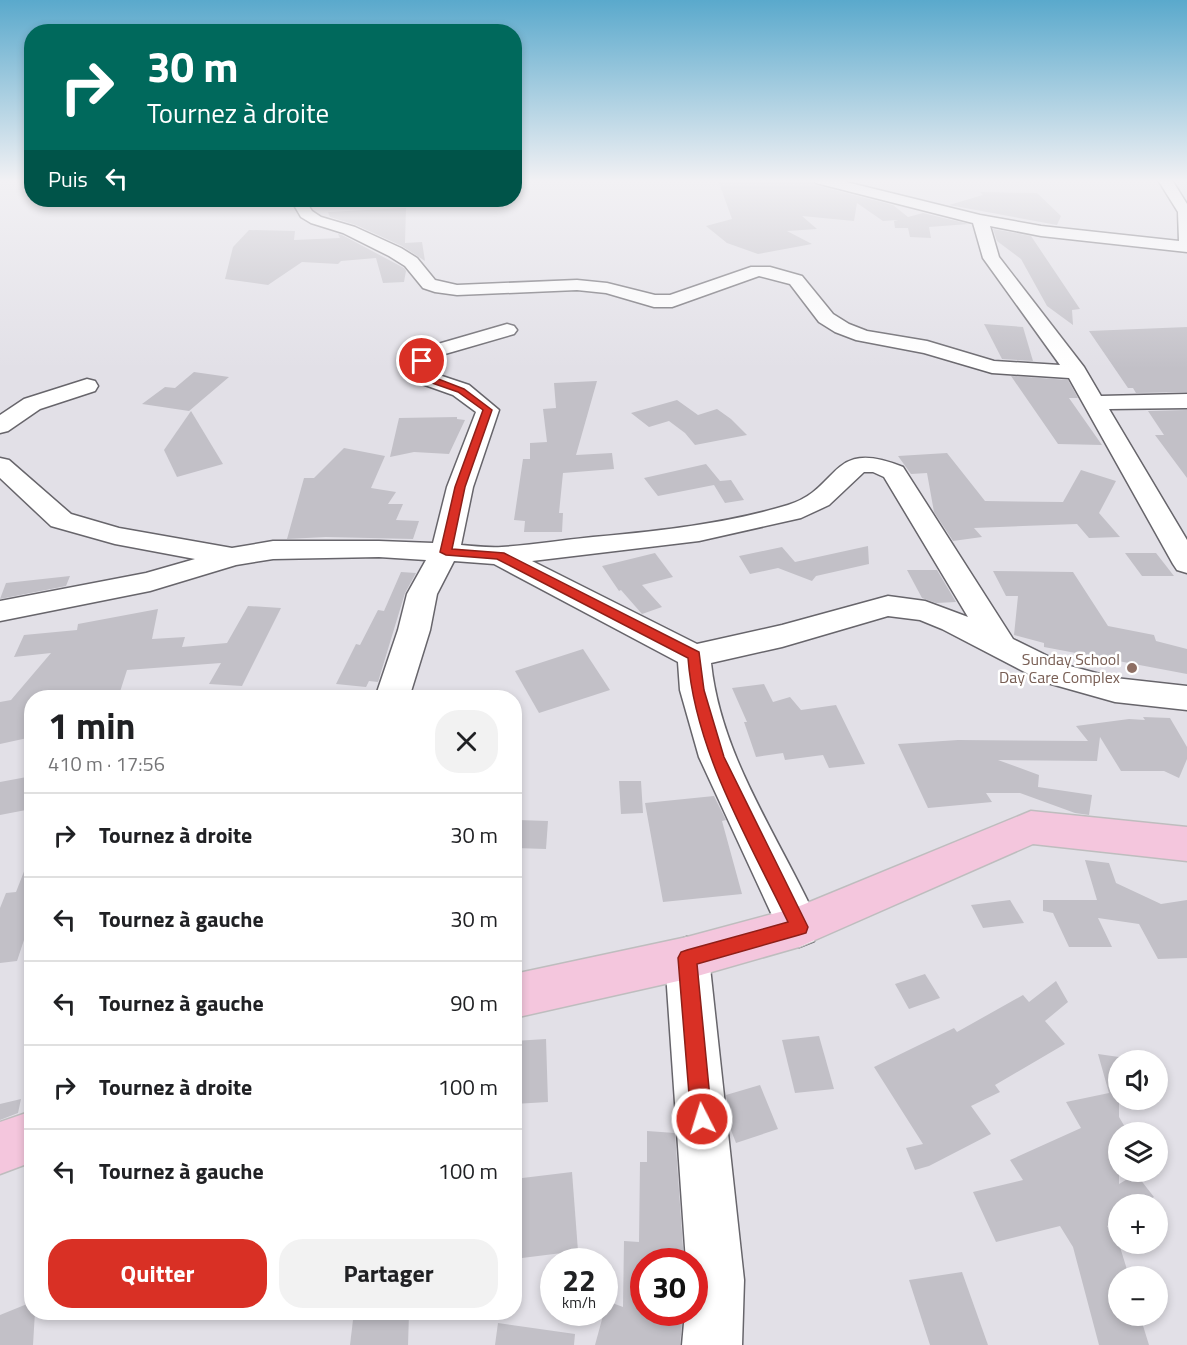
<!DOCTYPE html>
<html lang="fr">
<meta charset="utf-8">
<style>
body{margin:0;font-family:"Titillium Web",sans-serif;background:#f2f2f2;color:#202124;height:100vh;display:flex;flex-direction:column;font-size:22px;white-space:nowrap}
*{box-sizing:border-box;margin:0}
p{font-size:20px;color:#757577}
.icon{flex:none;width:33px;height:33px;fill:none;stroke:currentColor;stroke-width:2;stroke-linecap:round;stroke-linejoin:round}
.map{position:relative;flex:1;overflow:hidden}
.side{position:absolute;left:24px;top:690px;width:498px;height:630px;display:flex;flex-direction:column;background:#fff;border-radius:24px;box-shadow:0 3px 9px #0003}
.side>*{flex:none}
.top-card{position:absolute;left:24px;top:24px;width:498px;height:183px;border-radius:24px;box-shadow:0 3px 9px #0003;background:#00695c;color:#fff;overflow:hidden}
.buttons{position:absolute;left:1108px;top:1050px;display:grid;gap:12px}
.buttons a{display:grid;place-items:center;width:60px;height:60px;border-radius:50%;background:#fff;box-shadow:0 3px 9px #0003;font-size:30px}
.speed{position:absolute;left:540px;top:1248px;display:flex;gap:12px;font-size:30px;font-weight:700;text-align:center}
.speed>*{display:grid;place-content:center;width:78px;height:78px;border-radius:50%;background:#fff;box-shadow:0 3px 9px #0003;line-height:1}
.speed small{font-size:15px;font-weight:400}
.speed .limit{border:9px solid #d22;background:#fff;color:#111}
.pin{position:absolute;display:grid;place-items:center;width:51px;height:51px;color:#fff;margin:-26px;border:3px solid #fff;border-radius:50%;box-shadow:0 2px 6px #0007}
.me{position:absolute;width:66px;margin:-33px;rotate:355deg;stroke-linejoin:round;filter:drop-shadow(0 0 4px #0008)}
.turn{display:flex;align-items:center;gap:21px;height:126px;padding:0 24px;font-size:27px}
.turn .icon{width:78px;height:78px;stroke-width:2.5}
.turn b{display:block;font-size:42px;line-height:51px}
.then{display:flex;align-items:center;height:57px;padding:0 24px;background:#0003;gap:12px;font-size:22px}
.round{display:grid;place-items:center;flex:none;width:63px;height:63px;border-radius:24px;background:#f2f2f2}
.summary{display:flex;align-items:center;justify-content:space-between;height:102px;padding:0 24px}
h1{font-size:36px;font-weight:700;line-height:45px}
.primary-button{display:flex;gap:12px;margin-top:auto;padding:12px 24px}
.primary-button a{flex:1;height:69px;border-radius:24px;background:#d93025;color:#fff;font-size:24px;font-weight:700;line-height:69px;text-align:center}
.primary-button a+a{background:#f2f2f2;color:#202124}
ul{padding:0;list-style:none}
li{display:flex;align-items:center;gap:18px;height:84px;padding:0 24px;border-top:2px solid #e0e0e0}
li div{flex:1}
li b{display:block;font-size:22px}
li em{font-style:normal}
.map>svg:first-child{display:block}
.building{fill:#c2c0c7}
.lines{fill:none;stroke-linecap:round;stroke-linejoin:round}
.minor-casing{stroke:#67656b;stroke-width:3}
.major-casing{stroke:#bebdbe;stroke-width:3}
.minor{fill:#fff;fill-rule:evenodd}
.major{fill:#f4c6dd;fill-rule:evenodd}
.route{fill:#d93025;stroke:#8d1f18;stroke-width:1.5}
.education-dot{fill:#8d6e63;stroke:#fff;stroke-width:2}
.labels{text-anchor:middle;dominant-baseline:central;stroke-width:5;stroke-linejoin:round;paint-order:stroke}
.education-label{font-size:16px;fill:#785e54;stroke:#fff;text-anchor:end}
</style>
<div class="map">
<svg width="1187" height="1345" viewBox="0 0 1187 1345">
<rect width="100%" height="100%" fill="#e2e0e7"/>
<g class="building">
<polygon points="718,180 812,180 815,185 893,205 908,217 923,213 969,224 929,227 931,238 910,237 908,228 895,228 894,221 898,220 883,221 857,203 854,221 802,216 817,229 787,231 812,244 758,254 727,243 706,226 732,219"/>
<polygon points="980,192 1037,193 1061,216 1057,225 949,205 983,195"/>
<polygon points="406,208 405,243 422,242 425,261 402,246 356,225 330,217 328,212"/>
<polygon points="993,229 1031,236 1080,309 1072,310 1073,325 1047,306 1021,259 997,241"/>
<polygon points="249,230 295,231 294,240 340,238 338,234 342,235 404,268 406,271 404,282 383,283 376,258 341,261 338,264 302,262 268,285 225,279 233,247"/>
<polygon points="984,324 1023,327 1033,361 1002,359"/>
<polygon points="1187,327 1187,392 1136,393 1133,388 1128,388 1089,331"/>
<polygon points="194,372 229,377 189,411 142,404 165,387 175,388"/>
<polygon points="1011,376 1068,380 1078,398 1069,398 1102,445 1058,444"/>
<polygon points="597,381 576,455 612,453 614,469 563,473 559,513 563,513 562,532 524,532 525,521 514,520 523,459 530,459 530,443 547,442 543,409 556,408 554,383"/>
<polygon points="677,400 698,415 717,409 731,419 747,435 695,445 685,433 669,421 649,427 631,413"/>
<polygon points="1187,410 1187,478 1155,435 1164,435 1148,411"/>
<polygon points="191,411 223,464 177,477 164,450"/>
<polygon points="457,417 457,419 465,420 449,454 414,452 390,457 399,418"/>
<polygon points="344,448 385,456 371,488 396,492 388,504 403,504 396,520 419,521 413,539 326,537 287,539 304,478 314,478"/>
<polygon points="947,453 985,501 1063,502 1081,470 1116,481 1099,513 1120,537 1089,538 1077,524 974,528 982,537 953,541 934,512 927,473 911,474 898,456"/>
<polygon points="706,464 720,481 731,480 744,500 725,503 714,485 658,496 644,478"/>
<polygon points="868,546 869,564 816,576 812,581 778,568 750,574 739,556 782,547 795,562"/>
<polygon points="655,553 673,577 642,585 662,607 642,614 621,590 619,591 602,566"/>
<polygon points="1125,553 1156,553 1174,576 1142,576"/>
<polygon points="907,570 937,570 956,602 936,603 922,598"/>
<polygon points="993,571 1073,572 1108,626 1154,635 1156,641 1187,649 1187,674 1044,647 1044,643 1014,635 1018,596 1006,596"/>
<polygon points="401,572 416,573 405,593 378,682 369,681 366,687 336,684 356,644 360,645 378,610 384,611"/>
<polygon points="70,576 66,586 0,599 6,583"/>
<polygon points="248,606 281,608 242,686 209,684 221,663 127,670 118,698 32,698 32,737 0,744 0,702 11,700 51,653 14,657 24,635 77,630 78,624 158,609 152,639 185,637 182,647 227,643"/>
<polygon points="583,649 610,690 539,713 515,671"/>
<polygon points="764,684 773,702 790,697 801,710 836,705 865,764 829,768 823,755 785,760 783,753 756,757 744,722 747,722 732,688"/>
<polygon points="1143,717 1170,718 1187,747 1187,759 1179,778 1164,771 1121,771 1100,737 1097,761 998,760 1039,775 1038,787 1092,795 1089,815 1075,813 1020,793 986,793 992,802 928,808 898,744 958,740 1088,741 1076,726 1129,719 1145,720"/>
<polygon points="32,776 32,791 26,810 0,815 0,782"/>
<polygon points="619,781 641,781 643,813 621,814"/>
<polygon points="714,796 726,820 722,821 742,894 663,902 645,803"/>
<polygon points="518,820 548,821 546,849 515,848"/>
<polygon points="30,856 32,939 24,940 17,961 0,963 0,908 6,893 16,892"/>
<polygon points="1085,860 1109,863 1116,883 1161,904 1187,900 1187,958 1158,959 1139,924 1098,918 1112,947 1069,947 1053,913 1043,911 1043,900 1097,900"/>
<polygon points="1010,900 1024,923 983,928 971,905"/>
<polygon points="925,974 940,998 909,1009 895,984"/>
<polygon points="1056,981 1068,1002 1045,1021 1065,1044 995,1085 1000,1092 971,1106 991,1134 929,1166 915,1170 906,1148 923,1144 874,1067 954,1028 957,1032 1023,995 1029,1002"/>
<polygon points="819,1036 834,1089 795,1093 782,1040"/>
<polygon points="546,1039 548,1102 514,1104 514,1041"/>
<polygon points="1098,1054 1119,1057 1119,1117 1128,1132 1119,1132 1119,1184 1136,1174 1154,1197 1142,1204 1119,1204 1119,1219 1107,1226 1120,1247 1129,1276 1119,1276 1119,1316 1140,1316 1149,1345 1099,1345 1073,1247 1060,1226 996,1242 973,1192 1023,1180 1010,1160 1081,1128 1066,1102 1109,1093"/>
<polygon points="760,1085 778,1129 736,1143 729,1125 726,1095"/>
<polygon points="21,1099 18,1113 0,1120 0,1104"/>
<polygon points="647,1131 675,1133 684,1262 644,1262 644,1312 683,1312 680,1345 595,1345 607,1301 623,1307 624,1241 639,1242 640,1162 647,1162"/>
<polygon points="572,1172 578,1251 514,1259 514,1179"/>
<polygon points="962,1272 988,1345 930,1345 909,1280"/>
<polygon points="32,1302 32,1312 35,1312 33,1345 0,1345 0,1315"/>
<polygon points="409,1314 408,1345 350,1345 353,1320"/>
<polygon points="498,1323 575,1334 574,1345 495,1345"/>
</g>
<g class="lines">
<g class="minor-casing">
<g id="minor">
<polygon points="814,180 838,180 980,215 1041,226 1179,241 1178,212 1158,180 1172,180 1187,204 1187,252 1041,236 990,226 999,257 1084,367 1101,396 1187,394 1187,408 1109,409 1187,540 1187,573 1177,570 1173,564 1069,378 992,373 924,353 856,340 835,332 819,322 790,284 759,276 672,307 654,307 606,293 577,290 457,295 435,292 423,288 405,266 389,256 343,233 311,223 301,217 291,200 305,200 312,211 321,217 355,227 401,248 417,258 435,280 457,285 577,280 607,283 655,295 670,295 751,267 770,267 802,276 833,314 849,324 867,331 927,341 994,361 1060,365 983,258 973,223 816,183"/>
<path d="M507 324 514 326 517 330 514 334 445 354 433 362 439 375 469 385 499 410 473 487 461 545C474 546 488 548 502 547 532 545 563 540 593 537 658 531 725 524 788 505 841 489 829 437 903 467L1013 639 1066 665 1115 678 1187 686V710L1115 702 1044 682 942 629 920 620 888 616 782 647 711 663C721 759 782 841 820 927L814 941 799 947 784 941 699 757 680 690 678 662 494 564 454 561 437 594 430 630 409 698H375L398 630 407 594 426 560 379 557 273 559 236 565 150 591 0 621V601L146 573 195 559 115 544 51 526 0 478V458L9 460 71 514 119 528 232 548 273 541H379L433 543 447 487 476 412 453 395 422 384 412 361 422 350 431 346ZM864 472H873L884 477 968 617 925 601 888 596 782 625 697 644 532 561 699 541 801 518 829 505Z"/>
<polygon points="87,379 95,381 98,386 95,391 40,409 8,431 0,433 0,415 24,399"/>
<polygon points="687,937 703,943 709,958 744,1280 742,1345 682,1345 685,1312 694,1312 694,1262 686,1262 665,958 671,943"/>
</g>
</g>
<g class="major-casing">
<g id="major">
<polygon points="1031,811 1187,827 1187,861 1033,844 799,947 687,979 514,1018 514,974 687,937 795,908"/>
<polygon points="32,1111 32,1162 0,1174 0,1122"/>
</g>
</g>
<use href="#minor" class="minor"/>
<use href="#major" class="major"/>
</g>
<linearGradient id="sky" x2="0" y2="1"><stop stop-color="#5aa9cc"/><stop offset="0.49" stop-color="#f2f1f4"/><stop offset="1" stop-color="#f2f1f4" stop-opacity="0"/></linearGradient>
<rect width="1187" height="369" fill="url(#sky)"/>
<path class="route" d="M422 358 426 361 433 377 464 389 492 410 465 487 452 549 504 553 699 652 704 690 724 757 808 927 806 933 799 935 697 964 712 1119 709 1127 702 1130 694 1127 691 1119 678 958 681 952 687 950 788 922C748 839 695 751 688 658L497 559 446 555 440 552 455 487 483 410 458 392 426 381 418 361Z"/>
<circle class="education-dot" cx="1132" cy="668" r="6"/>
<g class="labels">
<g class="education-label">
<text x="1120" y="659">Sunday School<tspan x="1120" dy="18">Day Care Complex</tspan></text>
</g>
</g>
</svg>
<div class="buttons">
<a><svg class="icon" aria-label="sound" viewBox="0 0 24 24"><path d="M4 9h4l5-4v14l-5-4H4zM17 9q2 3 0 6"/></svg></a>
<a><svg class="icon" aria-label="layers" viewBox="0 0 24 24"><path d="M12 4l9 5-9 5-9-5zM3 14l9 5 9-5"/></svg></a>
<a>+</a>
<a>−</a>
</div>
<div class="speed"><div>22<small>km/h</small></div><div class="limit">30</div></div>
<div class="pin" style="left:422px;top:361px;background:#d93025"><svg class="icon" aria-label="arrive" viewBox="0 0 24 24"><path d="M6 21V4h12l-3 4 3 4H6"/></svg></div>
<svg class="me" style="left:702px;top:1119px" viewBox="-20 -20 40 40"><circle r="17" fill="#d93025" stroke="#fff" stroke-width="3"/><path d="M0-11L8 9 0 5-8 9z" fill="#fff"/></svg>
<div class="top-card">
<div class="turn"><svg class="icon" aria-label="right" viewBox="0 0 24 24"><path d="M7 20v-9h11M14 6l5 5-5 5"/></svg><div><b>30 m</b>Tournez à droite</div></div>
<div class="then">Puis<svg class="icon" aria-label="left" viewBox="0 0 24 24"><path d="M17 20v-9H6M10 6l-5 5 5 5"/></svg></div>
</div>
<section class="side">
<div class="summary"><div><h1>1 min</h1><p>410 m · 17:56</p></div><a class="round"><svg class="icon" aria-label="close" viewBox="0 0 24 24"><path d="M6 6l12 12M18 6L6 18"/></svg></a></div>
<ul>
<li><svg class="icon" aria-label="right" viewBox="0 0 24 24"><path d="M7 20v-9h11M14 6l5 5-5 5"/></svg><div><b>Tournez à droite</b></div><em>30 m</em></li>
<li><svg class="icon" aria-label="left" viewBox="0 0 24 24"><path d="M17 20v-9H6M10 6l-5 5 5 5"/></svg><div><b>Tournez à gauche</b></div><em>30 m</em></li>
<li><svg class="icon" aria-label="left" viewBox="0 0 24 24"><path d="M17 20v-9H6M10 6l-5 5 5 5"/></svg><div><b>Tournez à gauche</b></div><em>90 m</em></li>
<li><svg class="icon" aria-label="right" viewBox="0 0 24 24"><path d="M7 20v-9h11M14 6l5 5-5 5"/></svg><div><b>Tournez à droite</b></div><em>100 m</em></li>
<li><svg class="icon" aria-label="left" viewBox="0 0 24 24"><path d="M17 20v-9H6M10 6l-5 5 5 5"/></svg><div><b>Tournez à gauche</b></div><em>100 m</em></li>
</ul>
<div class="primary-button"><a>Quitter</a><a>Partager</a></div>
</section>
</div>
